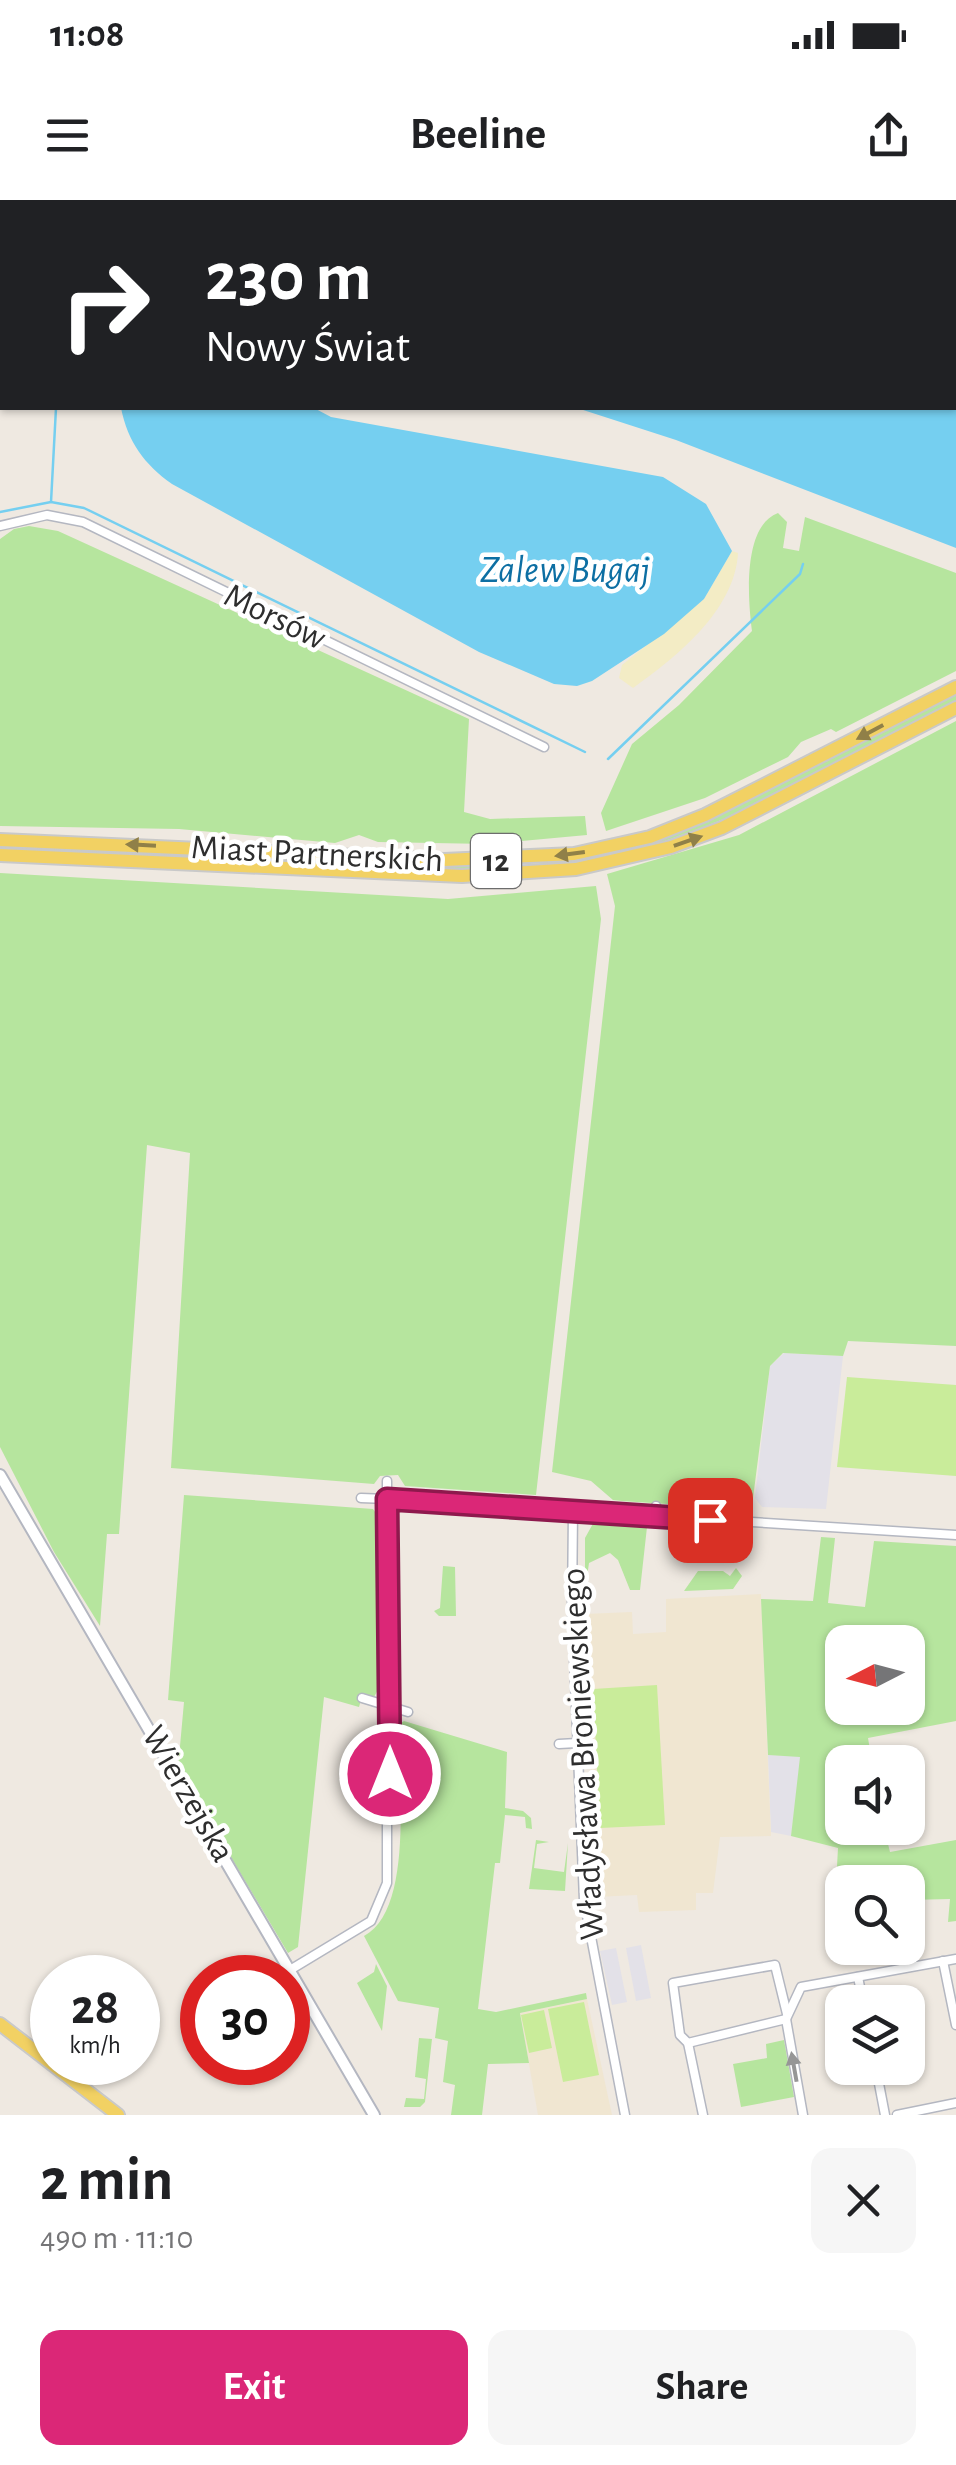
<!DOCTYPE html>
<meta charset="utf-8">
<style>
body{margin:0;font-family:"Alegreya Sans",sans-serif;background:#f6f6f6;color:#202124;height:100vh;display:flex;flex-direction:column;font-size:38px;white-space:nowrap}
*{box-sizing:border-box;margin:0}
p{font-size:32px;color:#757577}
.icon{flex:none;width:55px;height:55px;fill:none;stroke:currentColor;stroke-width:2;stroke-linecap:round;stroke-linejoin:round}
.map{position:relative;height:1915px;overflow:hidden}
.details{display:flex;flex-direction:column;background:#fff;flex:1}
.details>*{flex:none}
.guide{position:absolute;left:0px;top:0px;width:958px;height:210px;box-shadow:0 2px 8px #0004;background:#202124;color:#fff;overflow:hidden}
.needle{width:65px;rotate:264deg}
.controls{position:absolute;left:825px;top:1425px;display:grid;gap:20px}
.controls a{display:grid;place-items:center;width:100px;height:100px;border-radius:20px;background:#fff;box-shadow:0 2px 8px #0004;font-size:50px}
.speed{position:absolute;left:30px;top:1755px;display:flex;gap:20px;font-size:50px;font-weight:700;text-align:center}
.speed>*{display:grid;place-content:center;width:130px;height:130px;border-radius:50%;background:#fff;box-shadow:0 2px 8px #0004;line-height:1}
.speed small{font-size:25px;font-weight:400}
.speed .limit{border:15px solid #d22;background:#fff;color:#111}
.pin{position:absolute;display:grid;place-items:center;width:85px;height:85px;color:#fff;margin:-42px;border-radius:20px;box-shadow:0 5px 15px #0006}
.me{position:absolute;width:110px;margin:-55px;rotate:0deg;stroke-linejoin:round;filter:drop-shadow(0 0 8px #0008)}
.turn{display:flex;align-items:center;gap:35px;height:210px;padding:0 40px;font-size:45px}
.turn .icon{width:130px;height:130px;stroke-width:2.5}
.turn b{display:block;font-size:70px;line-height:85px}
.round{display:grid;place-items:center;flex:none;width:105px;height:105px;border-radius:20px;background:#f6f6f6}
.head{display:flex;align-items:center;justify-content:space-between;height:170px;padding:0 40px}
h1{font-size:60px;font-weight:700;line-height:75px}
.action{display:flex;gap:20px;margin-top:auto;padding:20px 40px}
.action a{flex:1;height:115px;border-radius:20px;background:#db2777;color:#fff;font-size:40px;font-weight:700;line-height:115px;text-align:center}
.action a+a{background:#f6f6f6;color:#202124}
.status{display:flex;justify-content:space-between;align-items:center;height:70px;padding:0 50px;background:#fff;direction:ltr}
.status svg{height:28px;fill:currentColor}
header{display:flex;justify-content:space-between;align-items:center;height:130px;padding:0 40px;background:#fff;font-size:45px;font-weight:700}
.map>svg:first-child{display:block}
.industrial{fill:#e3e1e8}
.education{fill:#f0e6d1}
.green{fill:#b6e59e;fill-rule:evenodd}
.sand{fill:#f3ecc5}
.pitch{fill:#c9ec9a}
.water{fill:#75cff0}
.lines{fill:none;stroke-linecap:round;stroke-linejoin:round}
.stream{stroke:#75cff0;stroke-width:2.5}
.minor-casing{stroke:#b4b7c1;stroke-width:11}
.tertiary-casing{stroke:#b4b7c1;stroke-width:14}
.primary-casing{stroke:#c9c9c9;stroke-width:16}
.minor{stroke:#fff;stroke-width:8}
.tertiary{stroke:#fff;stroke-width:10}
.primary{stroke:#f2d163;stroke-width:12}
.oneway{fill:#908048}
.oneway2{fill:#969696}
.route-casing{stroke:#8e194d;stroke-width:25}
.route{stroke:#db2777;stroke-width:18}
.labels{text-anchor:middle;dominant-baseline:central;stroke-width:9;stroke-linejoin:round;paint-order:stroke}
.shield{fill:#fff;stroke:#6d6d6d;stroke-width:2.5}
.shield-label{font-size:32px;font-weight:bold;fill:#2e2e2e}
.street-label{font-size:35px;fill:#2e2e2e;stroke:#fff}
.water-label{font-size:38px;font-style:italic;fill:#0d6fa3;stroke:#fff}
</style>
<div class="status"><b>11:08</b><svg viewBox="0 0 49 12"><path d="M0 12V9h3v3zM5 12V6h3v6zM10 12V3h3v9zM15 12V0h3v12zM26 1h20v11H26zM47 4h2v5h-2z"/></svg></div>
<header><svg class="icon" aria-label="menu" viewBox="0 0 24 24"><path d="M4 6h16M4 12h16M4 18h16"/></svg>Beeline<svg class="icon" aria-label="share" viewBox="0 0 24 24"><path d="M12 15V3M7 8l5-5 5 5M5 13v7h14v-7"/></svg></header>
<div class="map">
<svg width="956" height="1915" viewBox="0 0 956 1915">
<rect width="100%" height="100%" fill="#efe9e1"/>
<g class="industrial">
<polygon points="784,1153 843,1156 826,1309 762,1307 755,1298 770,1166"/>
<polygon points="768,1555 801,1556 791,1636 771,1632"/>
<polygon points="641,1745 651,1798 636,1801 626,1748"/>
<polygon points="616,1748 627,1802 612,1805 600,1751"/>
</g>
<g class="education">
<polygon points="761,1394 771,1636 720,1637 713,1693 696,1693 696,1710 639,1712 637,1695 596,1697 585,1414 632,1412 633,1434 666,1432 666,1399"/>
<polygon points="587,1799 612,1915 538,1915 520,1813"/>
</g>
<g class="green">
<path d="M778 313 787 322 783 348 799 351 805 317 956 373V471L836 532 831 529 801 542 788 557 705 598 606 631 601 613 632 544 679 505 752 431C748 401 742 326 778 313Z"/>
<polygon points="29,326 58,331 469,519 464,612 490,619 585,616 587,635 488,644 378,642 359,635 335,643 179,629 0,626 0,339 14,329"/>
<path d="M956 493V501C843 561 733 628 608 657L607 653 728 611Z"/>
<polygon points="956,521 956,1146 848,1141 843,1156 783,1153 770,1166 753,1298 725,1296 712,1307 622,1301 613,1300 591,1281 552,1272 615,706 607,674 739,635"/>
<polygon points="0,645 452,666 521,666 589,657 589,661 459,671 0,650"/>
<polygon points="0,673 448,699 596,686 601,719 536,1295 405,1286 398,1275 380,1276 374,1284 171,1268 190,953 147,945 119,1334 107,1334 100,1426 54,1352 0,1247"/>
<polygon points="184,1295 373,1309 378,1316 379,1488 374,1497 363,1493 359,1507 324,1497 298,1747 288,1753 178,1568 184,1502 168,1500"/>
<polygon points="595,1320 647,1327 640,1390 630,1390 618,1360 610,1353 589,1363 585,1391 585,1338"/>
<path d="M821 1337 835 1338 828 1403 865 1407 874 1341 956 1346V1521L868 1538 872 1562H842V1628H884L890 1652 956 1640V1721L948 1722 950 1699 908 1700V1682H842V1702L835 1703 838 1648 791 1636 800 1557 768 1555 761 1399 813 1401ZM908 1442V1508H842V1442Z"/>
<polygon points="443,1366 455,1367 456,1416 439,1416 434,1411 440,1408"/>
<polygon points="736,1368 742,1376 733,1389 684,1391 698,1371 723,1371 730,1376"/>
<path d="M404 1521 507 1552 505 1608 523 1611 531 1618 532 1629 526 1628 525 1617 505 1615 500 1663H495L478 1809 496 1812 586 1793 587 1799 520 1813 529 1863 488 1864 482 1915H451L455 1885 443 1882 448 1841 435 1838 439 1808 398 1801 364 1736C415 1709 398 1577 398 1525Z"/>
<polygon points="536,1640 549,1642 537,1644 534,1668 564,1672 568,1643 565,1691 529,1689"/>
<polygon points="376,1764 387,1786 382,1831 357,1783 374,1772"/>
<polygon points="419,1838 432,1839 425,1902 420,1907 404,1907 406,1898 424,1899 426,1879 415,1877"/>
<polygon points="784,1840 794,1897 741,1907 733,1864 767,1858 766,1844"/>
</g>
<path class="sand" d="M732 351 738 353C735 411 674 459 633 488L619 478 622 465 704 399Z"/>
<g class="pitch">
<polygon points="847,1177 956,1185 956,1276 837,1267"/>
<polygon points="657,1485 665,1625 600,1628 593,1489"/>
<polygon points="584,1802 599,1875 563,1882 548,1809"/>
<polygon points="544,1810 552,1848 529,1853 521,1815"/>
</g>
<g class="water">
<polygon points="0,0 956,0 956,348 676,240 577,208 955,208 955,2 2,2 2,43"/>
<path d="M121 208H314L331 217 663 277 706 304 732 351 704 399 664 434 592 481 577 486 554 484 479 452 172 284C144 264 128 242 121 208Z"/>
</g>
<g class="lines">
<g class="stream">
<polyline points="0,81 2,82"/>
<polyline points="56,208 51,302 84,308 585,552"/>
<polyline points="0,312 51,302"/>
<polyline points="608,559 800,374 803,364"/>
</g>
<g class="minor-casing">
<g id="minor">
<polyline points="0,326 47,315 83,322 544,547"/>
<polyline points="361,1298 387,1299 387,1281"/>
<polyline points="573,1310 572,1409 584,1700 625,1915"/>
<polyline points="655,1323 656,1306"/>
<polyline points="362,1498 408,1512"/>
<polyline points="559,1544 577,1543"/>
<polyline points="943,1761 956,1825"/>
<polyline points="290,1770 371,1721 387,1683 387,1299 956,1335"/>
<polyline points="858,1777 863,1802"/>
<polyline points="786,1819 803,1915"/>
<polyline points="688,1843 786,1819 801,1787 956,1759"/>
<polyline points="876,1868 885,1915"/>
<polyline points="703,1915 688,1843 680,1835 673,1783 775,1765 787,1814"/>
<polyline points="897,1915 956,1903"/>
</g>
</g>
<g class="tertiary-casing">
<polyline id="tertiary" points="0,1275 374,1915"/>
</g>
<g class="primary-casing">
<g id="primary">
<polyline points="0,640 444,660 574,654 650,637 705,615 956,487"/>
<polyline points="0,655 462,676 576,669 671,647 722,628 956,508"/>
<polyline points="0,1824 118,1915"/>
</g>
</g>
<use href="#minor" class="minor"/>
<use href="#tertiary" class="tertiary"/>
<use href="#primary" class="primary"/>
</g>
<defs><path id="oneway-solid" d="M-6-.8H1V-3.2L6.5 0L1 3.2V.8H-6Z" transform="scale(2.5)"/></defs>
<g class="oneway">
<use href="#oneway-solid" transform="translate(870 532) rotate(152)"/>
<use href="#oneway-solid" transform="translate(688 641) rotate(-19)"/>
<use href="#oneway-solid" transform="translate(141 645) rotate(-177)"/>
<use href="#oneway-solid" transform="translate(570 654) rotate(172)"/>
</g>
<use class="oneway2" href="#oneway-solid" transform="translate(794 1867) rotate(-100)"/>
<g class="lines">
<g class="route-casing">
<polyline id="route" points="390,1574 387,1299 710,1320"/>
</g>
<use href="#route" class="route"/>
</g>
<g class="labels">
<rect class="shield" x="471" y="634" width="50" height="54" rx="8"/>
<g class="shield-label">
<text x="496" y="661">12</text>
</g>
<g class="street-label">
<text transform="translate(275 417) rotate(26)">Morsów</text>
<text transform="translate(317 654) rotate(3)">Miast Partnerskich</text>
<text transform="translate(583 1554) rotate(-93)">Władysława Broniewskiego</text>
<text transform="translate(188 1594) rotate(60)">Wierzejska</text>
</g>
<g class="water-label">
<text x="565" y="371">Zalew Bugaj</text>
</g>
</g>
</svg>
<div class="controls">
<a><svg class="needle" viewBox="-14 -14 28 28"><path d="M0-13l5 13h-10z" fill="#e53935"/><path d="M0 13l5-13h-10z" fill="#757577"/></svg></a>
<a><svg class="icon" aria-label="sound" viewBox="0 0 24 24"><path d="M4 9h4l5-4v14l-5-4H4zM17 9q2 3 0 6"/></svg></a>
<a><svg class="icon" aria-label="search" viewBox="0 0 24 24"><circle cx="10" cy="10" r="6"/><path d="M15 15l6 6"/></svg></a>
<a><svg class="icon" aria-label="layers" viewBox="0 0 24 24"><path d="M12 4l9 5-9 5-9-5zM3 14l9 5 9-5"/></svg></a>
</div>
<div class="speed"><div>28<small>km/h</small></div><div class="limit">30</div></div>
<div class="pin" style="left:710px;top:1320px;background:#d93025"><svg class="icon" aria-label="arrive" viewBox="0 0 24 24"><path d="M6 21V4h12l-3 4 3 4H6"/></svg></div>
<svg class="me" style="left:390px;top:1574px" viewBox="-20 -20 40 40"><circle r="17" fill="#db2777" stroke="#fff" stroke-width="3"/><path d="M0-11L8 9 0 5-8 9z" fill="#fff"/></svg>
<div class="guide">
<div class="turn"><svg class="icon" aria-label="right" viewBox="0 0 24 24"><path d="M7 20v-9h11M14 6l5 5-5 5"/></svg><div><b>230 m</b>Nowy Świat</div></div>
</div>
</div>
<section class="details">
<div class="head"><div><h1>2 min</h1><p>490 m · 11:10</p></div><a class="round"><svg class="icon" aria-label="close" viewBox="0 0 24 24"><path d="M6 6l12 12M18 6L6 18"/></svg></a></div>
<div class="action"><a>Exit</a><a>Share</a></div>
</section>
